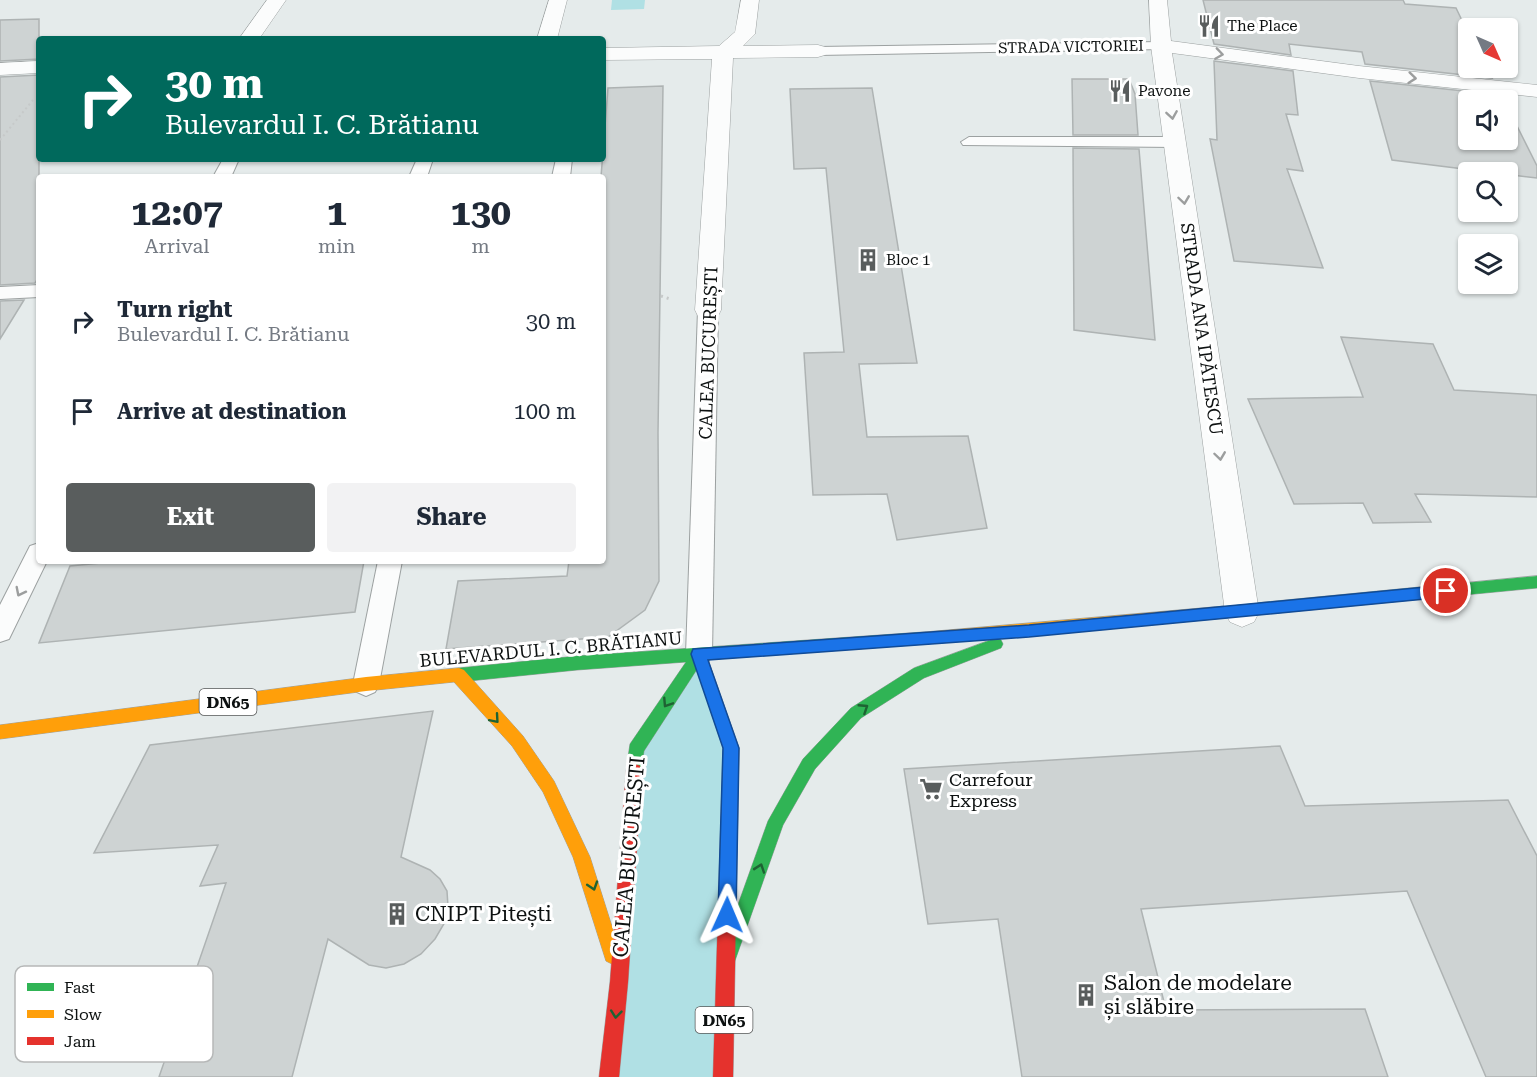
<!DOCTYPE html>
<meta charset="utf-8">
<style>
body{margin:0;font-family:"Roboto Serif",serif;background:#f2f2f3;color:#1f2937;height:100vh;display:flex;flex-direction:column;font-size:22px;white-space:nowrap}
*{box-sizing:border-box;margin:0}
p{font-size:20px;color:#747a83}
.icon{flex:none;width:33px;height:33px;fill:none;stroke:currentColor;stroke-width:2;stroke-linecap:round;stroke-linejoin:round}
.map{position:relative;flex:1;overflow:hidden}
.details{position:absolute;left:36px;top:174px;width:570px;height:390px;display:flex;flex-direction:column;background:#fff;border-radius:6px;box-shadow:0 2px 4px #0004}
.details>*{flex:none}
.hud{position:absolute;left:36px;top:36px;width:570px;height:126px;border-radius:6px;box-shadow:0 2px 4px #0004;background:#00695c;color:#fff;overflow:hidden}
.needle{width:39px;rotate:135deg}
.fabs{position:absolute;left:1458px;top:18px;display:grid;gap:12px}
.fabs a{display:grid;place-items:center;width:60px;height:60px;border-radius:6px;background:#fff;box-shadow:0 2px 4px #0004;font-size:30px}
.pin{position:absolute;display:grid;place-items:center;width:51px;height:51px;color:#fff;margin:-26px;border:3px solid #fff;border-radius:50%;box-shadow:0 2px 6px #0007}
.me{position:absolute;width:66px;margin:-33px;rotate:1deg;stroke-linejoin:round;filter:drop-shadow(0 0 4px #0008)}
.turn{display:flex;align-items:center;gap:21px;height:126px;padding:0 30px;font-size:27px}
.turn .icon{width:78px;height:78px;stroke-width:2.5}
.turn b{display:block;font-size:42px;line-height:51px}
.eta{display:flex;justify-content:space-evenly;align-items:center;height:102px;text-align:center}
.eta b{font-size:36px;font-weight:700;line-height:42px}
.action{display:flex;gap:12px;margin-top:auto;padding:12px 30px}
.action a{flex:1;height:69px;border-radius:6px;background:#595d5d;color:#fff;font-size:24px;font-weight:700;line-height:69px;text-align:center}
.action a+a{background:#f2f2f3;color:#1f2937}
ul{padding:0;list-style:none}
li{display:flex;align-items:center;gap:18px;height:90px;padding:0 30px}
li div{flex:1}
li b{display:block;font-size:22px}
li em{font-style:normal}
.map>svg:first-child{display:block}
.green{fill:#b0e0e4}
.building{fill:#ced3d3;stroke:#aeb3b3;stroke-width:1.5}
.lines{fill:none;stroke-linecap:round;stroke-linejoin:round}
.lane-casing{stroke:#9ca1a1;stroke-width:2}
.street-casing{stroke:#9ca1a1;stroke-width:1}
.fast-casing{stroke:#9ca1a1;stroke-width:1}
.slow-casing{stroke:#9ca1a1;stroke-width:1}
.jam-casing{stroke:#9ca1a1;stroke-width:1}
.path-far1{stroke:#c6c9c9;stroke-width:2;stroke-dasharray:2 3;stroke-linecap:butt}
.path{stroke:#c6c9c9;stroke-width:3;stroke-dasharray:2 4;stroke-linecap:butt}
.lane{fill:#fbfcfc;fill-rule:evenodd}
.street{fill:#fbfcfc;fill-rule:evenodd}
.fast{fill:#30b455;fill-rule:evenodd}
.slow{fill:#ff9f0a;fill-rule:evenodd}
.jam{fill:#e5322d;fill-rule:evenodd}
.oneway{stroke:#9c9e9e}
.oneway2{stroke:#1e6233}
.route{fill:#1a73e8;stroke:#114b97;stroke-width:1.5}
.labels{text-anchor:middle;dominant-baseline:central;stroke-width:6;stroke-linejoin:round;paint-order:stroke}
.far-poi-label{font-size:15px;fill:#0d1111;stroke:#fff;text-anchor:start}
.far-street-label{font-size:15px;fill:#0d1111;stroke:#fff}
.shield{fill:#fff;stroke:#565858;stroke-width:1.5}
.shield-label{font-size:16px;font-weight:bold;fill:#0d1111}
.street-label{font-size:18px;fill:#0d1111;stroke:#fff}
.poi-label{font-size:18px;fill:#0d1111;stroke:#fff;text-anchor:start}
.near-street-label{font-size:21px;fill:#0d1111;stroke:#fff}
.near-poi-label{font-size:21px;fill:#0d1111;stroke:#fff;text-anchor:start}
.key{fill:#fff;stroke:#b6b8b8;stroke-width:1.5}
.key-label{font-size:16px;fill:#0d1111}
</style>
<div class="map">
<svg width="1537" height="1077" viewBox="0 0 1537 1077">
<rect width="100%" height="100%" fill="#e5ebeb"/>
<g class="green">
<polygon points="612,0 645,0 644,9 611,10"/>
<polygon points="699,654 731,748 721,1077 609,1077 636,749"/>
</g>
<g class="building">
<polygon points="1203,0 1403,0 1405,4 1456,8 1468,33 1468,68 1486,68 1492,78 1365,64 1362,52 1289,44 1291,55 1214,44"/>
<polygon points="39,19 39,59 0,61 0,20"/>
<polygon points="1214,61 1293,71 1298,115 1286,114 1303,171 1287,169 1323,268 1234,261 1210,139 1217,140"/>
<polygon points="39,75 39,276 35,283 0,285 0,77"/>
<polygon points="1072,79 1129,79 1135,94 1138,135 1073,135"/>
<polygon points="1370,81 1501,95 1503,100 1468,100 1468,140 1508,140 1508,108 1537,166 1537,178 1392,160"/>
<polygon points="663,86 658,433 659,581 645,610 608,637 446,649 458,581 567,576 569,561 603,561 603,177 601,177 608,88"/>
<polygon points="872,88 917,363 859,364 867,437 968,436 987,528 897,540 887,494 813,495 804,353 844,352 826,168 794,169 790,89"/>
<polygon points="1073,148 1139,149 1155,340 1074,330"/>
<polygon points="24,300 0,339 0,301"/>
<polygon points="1341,337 1433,344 1454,390 1537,395 1537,497 1415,494 1431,522 1373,523 1363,503 1294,504 1248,399 1363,397"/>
<polygon points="122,561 364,561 355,612 39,643 70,566"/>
<polygon points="433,711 401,857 430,870 440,879 447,891 448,907 445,922 435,939 421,954 404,964 386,968 369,965 328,939 292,1077 159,1077 226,883 200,886 218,845 94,853 150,745"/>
<polygon points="1280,746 1305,806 1508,800 1537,856 1537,1077 1486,1077 1407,891 1141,909 1166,1010 1365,1009 1388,1077 1022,1077 998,919 928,924 904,769"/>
</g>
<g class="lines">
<g class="lane-casing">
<g id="lane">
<polygon points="1161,42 1168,46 1166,49 818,55 811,51 818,47"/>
<polygon points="969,137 1176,137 1184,142 1176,147 963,145 961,142"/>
<polygon points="223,159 239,159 231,177 213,177"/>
<polygon points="417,159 433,159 427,177 409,177"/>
<polygon points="556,159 572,159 570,177 552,177"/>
<polygon points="39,285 39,297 0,299 0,287"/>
<polygon points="708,304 715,305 718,310 712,654 708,662 699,665 690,662 686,654 698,310 701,305"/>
<polygon points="39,543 39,561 47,561 9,639 0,642 0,605 30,546"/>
<polygon points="378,561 402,561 379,684 375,692 366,696 357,692 353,684"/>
</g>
</g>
<g class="street-casing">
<g id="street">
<polygon points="267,0 286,0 259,39 239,39"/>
<polygon points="549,0 567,0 557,39 537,39"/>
<polygon points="741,0 759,0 755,34 743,46 818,45 825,47 828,51 825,55 818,57 733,58 721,310 718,316 708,319 698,316 695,310 712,59 603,60 603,48 719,46 735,32"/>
<polygon points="1149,0 1167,0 1171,41 1359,66 1537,85 1537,97 1359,78 1172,53 1259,612 1254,622 1242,627 1230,622 1225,612 1151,46"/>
<polygon points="39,61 39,73 0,75 0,63"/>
</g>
</g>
<g class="fast-casing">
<g id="fast">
<polygon points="1537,576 1537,588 1215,619 1210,617 1208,613 1210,609 1215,607"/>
<polygon points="926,632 931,634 933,638 931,642 926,644 703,660 644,751 640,776 634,779 628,776 626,771 630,744 686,662 577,670 459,682 454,680 452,675 454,670 459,668 577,656"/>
<polygon points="996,638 1001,640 1003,644 1001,648 924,678 861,718 815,769 783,825 732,969 726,972 720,969 717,963 768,821 803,759 851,708 914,668"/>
</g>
</g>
<g class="slow-casing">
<g id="slow">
<polygon points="1215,607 1220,609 1222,613 1220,617 1215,619 926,644 921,642 919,638 921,634 926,632"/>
<polygon points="459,668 464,670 523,736 554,781 590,857 621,955 618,961 612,964 606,961 573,857 543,792 512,746 454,682 366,691 0,739 0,725 366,677"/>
</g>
</g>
<g class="jam-casing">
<g id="jam">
<polygon points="699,648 704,649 706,654 739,748 733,1077 713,1077 723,748 692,654 694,649"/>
<polygon points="634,763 640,766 642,771 628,982 619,1077 599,1077 610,982 626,771 628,766"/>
</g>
</g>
<polyline class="path-far1" points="0,140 33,100"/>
<polyline class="path" points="661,296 670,299"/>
<use href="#lane" class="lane"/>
<use href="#street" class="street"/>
<use href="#fast" class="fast"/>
<use href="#slow" class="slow"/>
<use href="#jam" class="jam"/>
</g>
<defs><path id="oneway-chevron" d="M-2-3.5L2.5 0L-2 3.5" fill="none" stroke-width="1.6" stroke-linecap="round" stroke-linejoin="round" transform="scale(1.5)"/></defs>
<g class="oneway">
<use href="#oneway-chevron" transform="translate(1219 54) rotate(8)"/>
<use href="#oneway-chevron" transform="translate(1412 78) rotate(6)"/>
<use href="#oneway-chevron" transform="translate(1172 115) rotate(81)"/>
<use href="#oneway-chevron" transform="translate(1184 200) rotate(82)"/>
<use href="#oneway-chevron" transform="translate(1220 456) rotate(82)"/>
<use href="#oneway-chevron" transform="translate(20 592) rotate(117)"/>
</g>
<g class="oneway2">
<use href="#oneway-chevron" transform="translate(667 703) rotate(123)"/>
<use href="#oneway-chevron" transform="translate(864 708) rotate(-33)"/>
<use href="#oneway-chevron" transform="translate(495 719) rotate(49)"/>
<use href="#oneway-chevron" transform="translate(760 868) rotate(-71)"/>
<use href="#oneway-chevron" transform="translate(593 886) rotate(72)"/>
<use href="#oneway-chevron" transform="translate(616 1014) rotate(96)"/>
</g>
<polygon class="route" points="1446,585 1451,587 1453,591 1451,595 1446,597 1029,637 708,660 739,748 736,915 733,921 727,924 721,921 718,915 723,748 691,654 693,649 1029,625"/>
<defs>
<g id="restaurant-bare" transform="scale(1.8)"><path d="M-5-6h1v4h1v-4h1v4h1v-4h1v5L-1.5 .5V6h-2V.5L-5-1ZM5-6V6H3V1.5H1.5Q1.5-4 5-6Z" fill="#595d5d" stroke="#fff" stroke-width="2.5" paint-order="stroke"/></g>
<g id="building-bare" transform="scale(1.8)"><path d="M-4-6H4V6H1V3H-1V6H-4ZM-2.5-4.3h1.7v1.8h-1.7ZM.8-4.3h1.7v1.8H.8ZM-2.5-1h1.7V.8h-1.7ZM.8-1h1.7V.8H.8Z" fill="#595d5d" stroke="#fff" stroke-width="2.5" paint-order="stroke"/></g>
<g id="supermarket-bare" transform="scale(1.8)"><path d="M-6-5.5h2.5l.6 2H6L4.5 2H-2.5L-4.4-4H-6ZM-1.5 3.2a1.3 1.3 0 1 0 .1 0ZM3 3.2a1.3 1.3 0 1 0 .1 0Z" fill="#595d5d" stroke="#fff" stroke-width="2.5" paint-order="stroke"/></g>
</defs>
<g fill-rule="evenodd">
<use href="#restaurant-bare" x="1209" y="26"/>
<use href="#restaurant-bare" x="1120" y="91"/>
<use href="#building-bare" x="868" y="260"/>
<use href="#supermarket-bare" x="931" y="789"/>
<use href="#building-bare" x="397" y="914"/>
<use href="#building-bare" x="1086" y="995"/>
</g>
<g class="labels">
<g class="far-poi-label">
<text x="1227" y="26">The Place</text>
<text x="1138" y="91">Pavone</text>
<text x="886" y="260">Bloc 1</text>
</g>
<g class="far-street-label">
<text transform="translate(1071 47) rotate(-1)">STRADA VICTORIEI</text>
</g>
<g class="shield">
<rect x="199.5" y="689" width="57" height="26" rx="4.5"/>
<rect x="695.5" y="1007" width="57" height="26" rx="4.5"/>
</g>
<g class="shield-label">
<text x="228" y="702">DN65</text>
<text x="724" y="1020">DN65</text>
</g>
<g class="street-label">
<text transform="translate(1202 329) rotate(82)">STRADA ANA IPĂTESCU</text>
<text transform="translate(708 353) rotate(-88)">CALEA BUCUREȘTI</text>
<text transform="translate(551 649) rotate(-5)">BULEVARDUL I. C. BRĂTIANU</text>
</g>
<g class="poi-label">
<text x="949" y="779">Carrefour<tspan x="949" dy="21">Express</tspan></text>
</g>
<g class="near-street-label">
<text transform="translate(629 857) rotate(-85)">CALEA BUCUREȘTI</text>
</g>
<g class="near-poi-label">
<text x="415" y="914">CNIPT Pitești</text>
<text x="1104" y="983">Salon de modelare<tspan x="1104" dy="24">și slăbire</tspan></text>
</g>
</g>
<rect x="15" y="966" width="198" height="96" rx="9" class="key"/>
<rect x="27" y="983" width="27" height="8" fill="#30b455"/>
<rect x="27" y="1010" width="27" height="8" fill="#ff9f0a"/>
<rect x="27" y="1037" width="27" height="8" fill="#e5322d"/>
<g class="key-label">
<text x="64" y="993">Fast</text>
<text x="64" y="1020">Slow</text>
<text x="64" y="1047">Jam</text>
</g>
</svg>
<div class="fabs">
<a><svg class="needle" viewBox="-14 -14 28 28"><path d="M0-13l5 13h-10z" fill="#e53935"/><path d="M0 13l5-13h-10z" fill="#747a83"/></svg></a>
<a><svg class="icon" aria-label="sound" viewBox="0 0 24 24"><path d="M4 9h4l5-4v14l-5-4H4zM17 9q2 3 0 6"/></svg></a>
<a><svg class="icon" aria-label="search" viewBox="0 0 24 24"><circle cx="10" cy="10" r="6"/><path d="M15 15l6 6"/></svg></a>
<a><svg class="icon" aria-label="layers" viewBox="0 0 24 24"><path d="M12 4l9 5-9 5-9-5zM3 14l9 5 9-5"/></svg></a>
</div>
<div class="pin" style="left:1446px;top:591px;background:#d93025"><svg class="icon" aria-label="arrive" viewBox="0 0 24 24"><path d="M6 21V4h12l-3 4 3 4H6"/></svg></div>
<svg class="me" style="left:727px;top:915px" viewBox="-20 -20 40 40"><path d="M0-17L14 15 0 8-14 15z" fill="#1a73e8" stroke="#fff" stroke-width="4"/></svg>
<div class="hud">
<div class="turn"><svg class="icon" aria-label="right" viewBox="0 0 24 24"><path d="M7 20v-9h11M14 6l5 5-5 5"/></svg><div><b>30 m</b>Bulevardul I. C. Brătianu</div></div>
</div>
<section class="details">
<div class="eta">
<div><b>12:07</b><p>Arrival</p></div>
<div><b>1</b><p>min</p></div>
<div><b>130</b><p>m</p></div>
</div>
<ul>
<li><svg class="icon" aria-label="right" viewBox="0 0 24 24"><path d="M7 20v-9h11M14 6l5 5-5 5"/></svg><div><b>Turn right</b><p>Bulevardul I. C. Brătianu</p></div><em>30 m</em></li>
<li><svg class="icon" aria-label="arrive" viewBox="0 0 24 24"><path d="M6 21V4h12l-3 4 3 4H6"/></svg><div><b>Arrive at destination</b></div><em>100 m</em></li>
</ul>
<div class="action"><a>Exit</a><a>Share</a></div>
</section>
</div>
